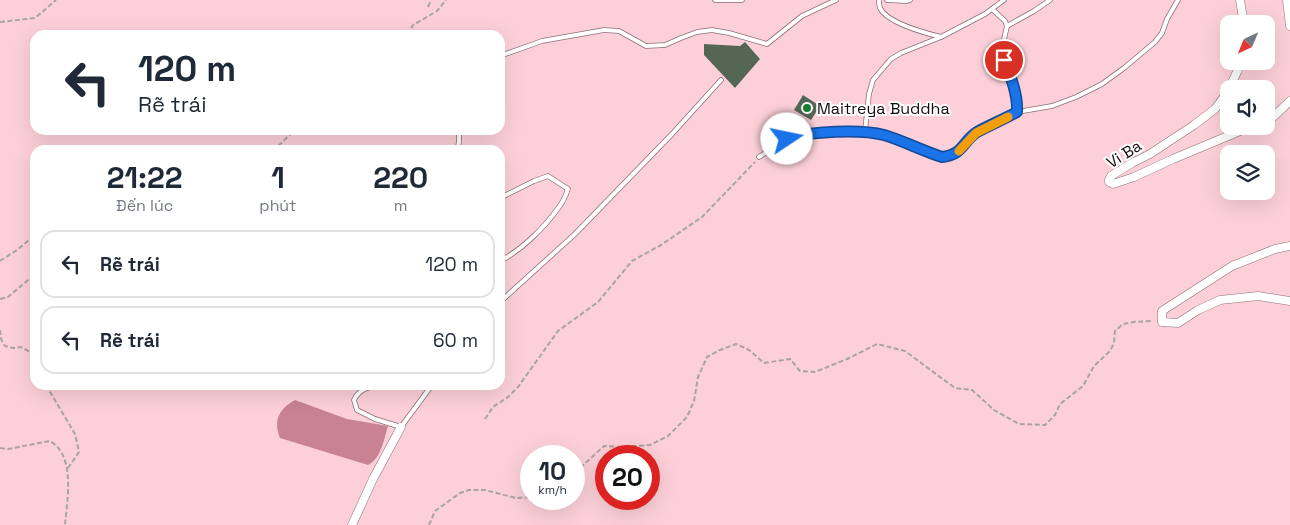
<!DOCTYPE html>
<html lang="vi">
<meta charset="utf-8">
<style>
body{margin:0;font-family:"Space Grotesk",sans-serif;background:#f2f2f3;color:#1f2937;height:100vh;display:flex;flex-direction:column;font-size:19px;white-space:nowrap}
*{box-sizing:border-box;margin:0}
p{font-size:16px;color:#747a83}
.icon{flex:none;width:28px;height:28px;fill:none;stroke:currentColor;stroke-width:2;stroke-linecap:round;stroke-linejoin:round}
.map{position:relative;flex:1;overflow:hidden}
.side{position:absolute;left:30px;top:145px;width:475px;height:245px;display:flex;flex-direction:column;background:#fff;border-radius:15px;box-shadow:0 5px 20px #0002}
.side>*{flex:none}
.hud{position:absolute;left:30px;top:30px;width:475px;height:105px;border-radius:15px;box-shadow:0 5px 20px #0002;background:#fff;color:#1f2937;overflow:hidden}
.needle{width:32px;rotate:224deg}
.controls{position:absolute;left:1220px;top:15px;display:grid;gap:10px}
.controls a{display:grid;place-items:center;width:55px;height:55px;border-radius:10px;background:#fff;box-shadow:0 5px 20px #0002;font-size:25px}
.speed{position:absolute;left:520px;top:445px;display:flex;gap:10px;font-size:25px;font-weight:700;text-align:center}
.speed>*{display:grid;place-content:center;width:65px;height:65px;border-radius:50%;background:#fff;box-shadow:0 5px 20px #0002;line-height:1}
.speed small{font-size:12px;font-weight:400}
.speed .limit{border:8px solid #d22;background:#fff;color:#111}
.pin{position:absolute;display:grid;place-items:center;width:42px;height:42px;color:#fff;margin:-21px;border:2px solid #fff;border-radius:50%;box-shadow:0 1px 5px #0007}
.me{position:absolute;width:55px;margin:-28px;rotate:79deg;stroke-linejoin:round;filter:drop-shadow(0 0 4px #0008)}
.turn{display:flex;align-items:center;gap:18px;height:105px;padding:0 25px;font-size:22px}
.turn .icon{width:65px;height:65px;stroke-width:2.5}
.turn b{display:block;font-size:35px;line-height:42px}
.eta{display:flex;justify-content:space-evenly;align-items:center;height:85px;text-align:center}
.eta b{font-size:30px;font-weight:800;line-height:35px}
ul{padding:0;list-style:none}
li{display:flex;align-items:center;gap:15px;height:68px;margin:0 10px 8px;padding:0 15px;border:2px solid #e0e1e3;border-radius:15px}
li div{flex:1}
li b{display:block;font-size:19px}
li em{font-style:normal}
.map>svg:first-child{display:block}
.green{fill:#fdd0d9;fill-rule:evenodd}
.water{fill:#c88292}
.building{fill:#546755}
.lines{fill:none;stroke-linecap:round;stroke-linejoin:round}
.service-casing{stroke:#8b6e74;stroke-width:5.5}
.minor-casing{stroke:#8b6e74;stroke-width:9}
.path{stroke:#aaa3a4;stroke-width:2;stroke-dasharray:5 2.5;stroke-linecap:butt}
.service{stroke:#fff;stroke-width:4}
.minor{stroke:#fff;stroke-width:8}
.route-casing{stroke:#114b97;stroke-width:12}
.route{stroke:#1a73e8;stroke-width:9}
.slow{stroke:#f59e0b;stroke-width:9}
.poi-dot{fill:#187d30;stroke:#fff;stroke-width:2}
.labels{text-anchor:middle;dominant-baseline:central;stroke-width:4;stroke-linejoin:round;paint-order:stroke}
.poi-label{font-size:16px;fill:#150b0d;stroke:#fff;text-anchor:start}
.street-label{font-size:16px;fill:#150b0d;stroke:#fff}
</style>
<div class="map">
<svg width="1290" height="525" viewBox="0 0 1290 525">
<rect width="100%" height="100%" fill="#fcf6f7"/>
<path class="green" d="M0 0H1290V525H0ZM1229 24H1266V61H1229ZM35 35H500V130H35ZM1229 89H1266V126H1229ZM35 150H500V385H35ZM1229 154H1266V191H1229ZM531 456H574V499H531ZM606 456H649V499H606Z"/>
<path class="water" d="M295 400 347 419 388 426C384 439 381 459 368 465L280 438C273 420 279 409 295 400Z"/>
<g class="building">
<polygon points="745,42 760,59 735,88 704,55 704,44 740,46"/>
<polygon points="803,95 820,106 811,120 794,110"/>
</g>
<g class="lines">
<g class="service-casing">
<g id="service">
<polyline points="715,0 742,0"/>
<path d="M879 0C879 3 879 5 880 8 887 23 925 33 941 37L985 14 1004 0"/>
<polyline points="887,0 906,1 910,0"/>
<polyline points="1007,26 1034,11 1050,0"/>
<polyline points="500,56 542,41 604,30 619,31 646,46 665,45 681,38 697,32 712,30 729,33 767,44 802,16 836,0"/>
<polyline points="1017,112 1052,106 1076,97 1102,84 1124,68 1155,42 1162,33 1167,19 1178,0"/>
<polyline points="865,131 869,94 873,80 891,59 901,53 941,37"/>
<polyline points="457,150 459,142 459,130"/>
<polyline points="759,157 787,139 796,136 829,133 865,131 885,135 942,157 949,157 955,154 961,149 976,133 1017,112 1018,105 1015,89 1004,61 1003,44 1007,26 1005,21 992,9"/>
<path d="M500 198 534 181 548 176 568 189C566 195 563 202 559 207 545 227 522 250 500 261"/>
<polyline points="500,302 575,234 672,134 721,80"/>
<path d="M380 385C368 388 360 388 354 400L357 410 375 419 401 427 432 385"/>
</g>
</g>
<g class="minor-casing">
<g id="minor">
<polyline points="1240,0 1244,24"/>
<polyline points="1287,0 1290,26"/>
<polyline points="1229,89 1242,61"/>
<polyline points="1229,90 1215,109 1194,125 1150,154 1132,163 1111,176 1109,180 1109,182 1113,184 1134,177 1173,159 1252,126"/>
<polyline points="1266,120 1272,118 1290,101"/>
<polyline points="1290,246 1275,249 1232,266 1162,311 1162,322 1178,323 1198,310 1220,300 1258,296 1290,301"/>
<polyline points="352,525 373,479 401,427"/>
</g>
</g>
<g class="path">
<polyline points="428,7 431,0"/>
<polyline points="0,22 35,18 56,0"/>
<polyline points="408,35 413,25 437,11 446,0"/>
<polyline points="272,150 277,147 295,130"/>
<polyline points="0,261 17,250 35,235"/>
<polyline points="0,299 8,297 35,274"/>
<polyline points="0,330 1,339 5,346 13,348 21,347 30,352 35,363"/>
<polyline points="46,385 75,434 79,452 68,468"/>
<polyline points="485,419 493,407 508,397 518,387 558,331 598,302 632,261 661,245 702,217 755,162"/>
<path d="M0 448 8 449 50 441C76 456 67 500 65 525"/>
<polyline points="574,472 579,469 604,446 622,447 650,445 668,436 687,417 694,401 698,377 707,357 720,350 736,344 749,350 764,363 790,359 800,371 815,372 847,359 877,344 905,351 955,388 972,390 994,410 1019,424 1045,425 1055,415 1060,404 1083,386 1094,366 1110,351 1114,343 1115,331 1123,324 1133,322 1153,321"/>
<polyline points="429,525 435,511 460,493 469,490 485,490 516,498 531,497"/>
</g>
<use href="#service" class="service"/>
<use href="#minor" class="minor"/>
</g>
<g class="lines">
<g class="route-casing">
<path id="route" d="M787 139C810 131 861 129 884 135 904 141 923 151 942 157 963 155 962 142 977 132 990 125 1004 119 1017 112 1018 95 1011 77 1004 60"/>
</g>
<use href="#route" class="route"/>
<polyline class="slow" points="959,151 976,133 1008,117"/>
</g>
<circle class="poi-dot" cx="807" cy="108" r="5"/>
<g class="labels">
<g class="poi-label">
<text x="817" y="108">Maitreya Buddha</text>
</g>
<g class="street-label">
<text transform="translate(1124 154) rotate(-32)">Vi Ba</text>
</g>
</g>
</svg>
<div class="controls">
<a><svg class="needle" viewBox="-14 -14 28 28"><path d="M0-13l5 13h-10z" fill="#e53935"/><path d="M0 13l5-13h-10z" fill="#747a83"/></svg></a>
<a><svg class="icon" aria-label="sound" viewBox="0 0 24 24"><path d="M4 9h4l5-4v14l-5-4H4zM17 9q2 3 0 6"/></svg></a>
<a><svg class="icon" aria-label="layers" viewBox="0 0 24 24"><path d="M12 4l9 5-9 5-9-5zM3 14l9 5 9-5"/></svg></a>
</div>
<div class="speed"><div>10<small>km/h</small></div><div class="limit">20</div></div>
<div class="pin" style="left:1004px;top:60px;background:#d93025"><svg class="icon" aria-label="arrive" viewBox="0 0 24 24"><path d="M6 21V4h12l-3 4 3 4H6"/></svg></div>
<svg class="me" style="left:787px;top:139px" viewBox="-20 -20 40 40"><circle r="19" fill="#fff"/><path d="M0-13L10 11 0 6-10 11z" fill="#1a73e8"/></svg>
<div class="hud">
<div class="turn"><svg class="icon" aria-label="left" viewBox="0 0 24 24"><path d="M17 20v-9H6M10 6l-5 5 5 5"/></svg><div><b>120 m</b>Rẽ trái</div></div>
</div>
<section class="side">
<div class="eta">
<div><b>21:22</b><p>Đến lúc</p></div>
<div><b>1</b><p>phút</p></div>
<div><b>220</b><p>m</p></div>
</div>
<ul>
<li><svg class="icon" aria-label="left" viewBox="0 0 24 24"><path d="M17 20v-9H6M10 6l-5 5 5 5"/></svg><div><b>Rẽ trái</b></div><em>120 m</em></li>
<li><svg class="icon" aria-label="left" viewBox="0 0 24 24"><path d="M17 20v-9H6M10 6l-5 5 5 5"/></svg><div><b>Rẽ trái</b></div><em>60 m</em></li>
</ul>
</section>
</div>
